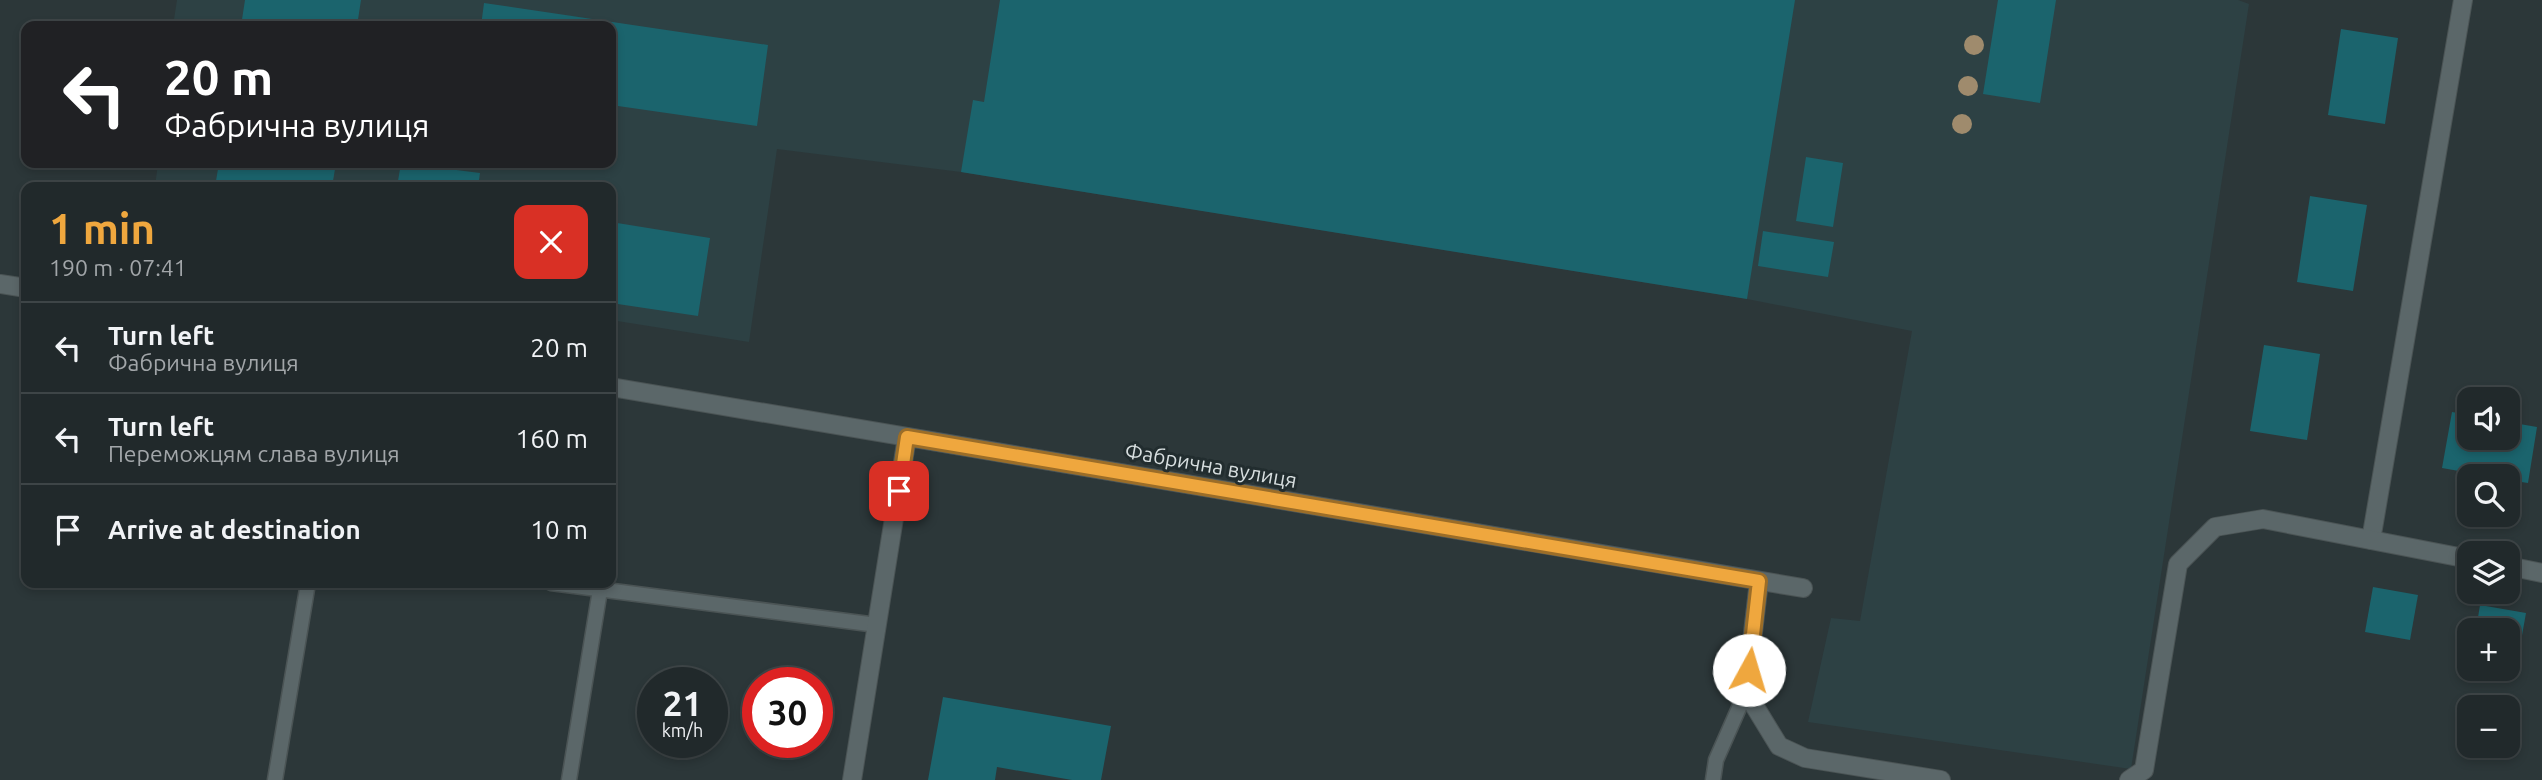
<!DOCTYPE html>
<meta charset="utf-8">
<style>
body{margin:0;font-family:Ubuntu,sans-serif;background:#2d3537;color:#f1f3f6;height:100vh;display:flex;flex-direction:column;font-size:26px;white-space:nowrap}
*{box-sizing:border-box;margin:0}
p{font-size:23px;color:#a2a6a9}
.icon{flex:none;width:38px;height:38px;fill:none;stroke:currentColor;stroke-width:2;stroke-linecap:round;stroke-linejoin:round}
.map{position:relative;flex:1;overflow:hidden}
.sheet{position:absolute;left:21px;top:182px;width:595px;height:406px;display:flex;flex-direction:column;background:#21292b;border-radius:14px;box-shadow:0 4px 10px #0003,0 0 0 2px #3e4547}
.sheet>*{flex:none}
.banner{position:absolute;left:21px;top:21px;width:595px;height:147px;border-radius:14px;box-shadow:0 4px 10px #0003,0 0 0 2px #3e4547;background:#202124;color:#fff;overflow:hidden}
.controls{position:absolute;left:2457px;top:387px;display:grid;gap:14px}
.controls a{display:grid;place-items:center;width:63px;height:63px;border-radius:14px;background:#21292b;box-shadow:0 4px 10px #0003,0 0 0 2px #3e4547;font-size:35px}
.speed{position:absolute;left:637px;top:667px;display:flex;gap:14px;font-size:35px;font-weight:700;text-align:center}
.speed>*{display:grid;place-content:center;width:91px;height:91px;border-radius:50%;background:#21292b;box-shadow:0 4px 10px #0003,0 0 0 2px #3e4547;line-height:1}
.speed small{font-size:18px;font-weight:400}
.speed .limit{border:10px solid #d22;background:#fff;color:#111}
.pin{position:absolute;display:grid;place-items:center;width:60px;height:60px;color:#fff;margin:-30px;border-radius:14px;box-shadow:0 4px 10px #0006}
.me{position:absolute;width:77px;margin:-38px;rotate:6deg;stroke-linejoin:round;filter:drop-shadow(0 0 5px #0008)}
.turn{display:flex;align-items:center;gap:24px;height:147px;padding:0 28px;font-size:32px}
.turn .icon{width:91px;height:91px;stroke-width:2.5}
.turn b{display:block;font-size:49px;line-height:60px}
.round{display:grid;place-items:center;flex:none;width:74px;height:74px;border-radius:14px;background:#2d3537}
.summary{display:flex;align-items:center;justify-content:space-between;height:119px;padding:0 28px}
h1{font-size:42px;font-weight:600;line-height:52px;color:#efa73e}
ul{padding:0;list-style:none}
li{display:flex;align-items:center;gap:21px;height:91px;padding:0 28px;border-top:2px solid #3e4547}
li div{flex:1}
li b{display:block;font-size:26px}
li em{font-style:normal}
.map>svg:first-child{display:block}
.built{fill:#2d4144}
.building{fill:#1b646d}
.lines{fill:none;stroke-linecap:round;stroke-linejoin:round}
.lane-casing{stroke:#4b5455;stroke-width:17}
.street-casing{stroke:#4b5455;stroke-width:20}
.lane{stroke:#5b6769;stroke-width:14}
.street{stroke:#5b6769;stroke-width:18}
.tree{fill:#9f8b6d}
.route-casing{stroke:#9b6d28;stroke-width:18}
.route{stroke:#efa73e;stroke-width:12}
.labels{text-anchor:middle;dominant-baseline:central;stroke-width:6;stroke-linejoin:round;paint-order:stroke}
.street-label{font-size:21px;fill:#d7dedf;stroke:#222d2f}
</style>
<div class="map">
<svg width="2542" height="780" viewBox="0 0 2542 780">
<rect width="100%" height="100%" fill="#2c3739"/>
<polygon class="built" points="177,0 2238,0 2249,4 2131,769 1808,722 1831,618 1860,621 1912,331 1747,299 961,172 777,149 749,342 611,320 611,187 155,187 158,163 611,163 611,26 173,26"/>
<g class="building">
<polygon points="245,0 361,0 357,26 241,26"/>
<polygon points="1000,0 1795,0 1747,299 961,172 973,100 984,102"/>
<polygon points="1998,0 2056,0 2040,103 1983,94"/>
<polygon points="484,3 768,45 757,126 611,105 611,26 481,26"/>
<polygon points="2341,29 2398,38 2385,124 2328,115"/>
<polygon points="1806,157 1843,163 1833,227 1796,221"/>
<polygon points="219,163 336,163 332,187 215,187"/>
<polygon points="401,163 480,173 478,187 397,187"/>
<polygon points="2310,196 2367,205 2353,291 2297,282"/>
<polygon points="611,222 710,238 698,316 611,303"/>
<polygon points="1763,231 1834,242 1828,277 1758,266"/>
<polygon points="2264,345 2320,354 2307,440 2250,431"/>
<polygon points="2452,412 2469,415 2469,438 2508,438 2508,422 2537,427 2528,483 2508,480 2508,476 2487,476 2442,468"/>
<polygon points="2373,587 2418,595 2410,640 2365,632"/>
<polygon points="2480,605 2526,613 2518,658 2508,656 2508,630 2476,630"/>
<polygon points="943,697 1111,726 1101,780 1072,780 997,767 995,780 928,780"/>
</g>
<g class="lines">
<g class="lane-casing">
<g id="lane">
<polyline points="551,583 877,625"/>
<polyline points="275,780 308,583"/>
<polyline points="569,780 600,590"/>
<polyline points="1713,780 1716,760 1746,692"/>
</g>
</g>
<g class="street-casing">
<g id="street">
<polyline points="0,284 26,288"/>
<polyline points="611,387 1803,588"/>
<polyline points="2371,540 2463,0"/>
<polyline points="2508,566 2542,573"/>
<polyline points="1759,581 1746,692 1779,746 1805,758 1941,780"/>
<polyline points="852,780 907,437"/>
<polyline points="2129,780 2144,770 2178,564 2215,527 2263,519 2469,559"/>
</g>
</g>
<use href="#lane" class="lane"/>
<use href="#street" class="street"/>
</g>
<g class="tree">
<circle cx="1974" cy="45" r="10"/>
<circle cx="1968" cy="86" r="10"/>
<circle cx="1962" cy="124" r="10"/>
</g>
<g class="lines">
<g class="route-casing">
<polyline id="route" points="899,491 907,437 1759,581 1749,670"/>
</g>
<use href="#route" class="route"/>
</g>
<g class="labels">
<g class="street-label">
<text transform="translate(1211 465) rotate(10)">Фабрична вулиця</text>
</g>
</g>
</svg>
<div class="controls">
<a><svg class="icon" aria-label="sound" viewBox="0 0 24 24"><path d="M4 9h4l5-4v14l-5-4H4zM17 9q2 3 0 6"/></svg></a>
<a><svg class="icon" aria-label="search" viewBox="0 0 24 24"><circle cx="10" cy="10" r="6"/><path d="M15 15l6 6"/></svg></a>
<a><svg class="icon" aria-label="layers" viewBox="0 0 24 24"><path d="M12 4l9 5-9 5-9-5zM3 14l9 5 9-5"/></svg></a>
<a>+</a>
<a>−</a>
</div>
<div class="speed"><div>21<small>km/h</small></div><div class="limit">30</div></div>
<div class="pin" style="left:899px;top:491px;background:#d93025"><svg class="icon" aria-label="arrive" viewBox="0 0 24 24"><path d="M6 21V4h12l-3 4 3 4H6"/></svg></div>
<svg class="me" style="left:1749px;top:670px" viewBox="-20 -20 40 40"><circle r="19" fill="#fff"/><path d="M0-13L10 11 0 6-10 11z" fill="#efa73e"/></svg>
<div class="banner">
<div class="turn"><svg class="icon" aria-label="left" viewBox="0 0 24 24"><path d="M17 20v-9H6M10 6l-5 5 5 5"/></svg><div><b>20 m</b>Фабрична вулиця</div></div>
</div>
<section class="sheet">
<div class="summary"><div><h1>1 min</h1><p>190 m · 07:41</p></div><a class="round" style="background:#d93025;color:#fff"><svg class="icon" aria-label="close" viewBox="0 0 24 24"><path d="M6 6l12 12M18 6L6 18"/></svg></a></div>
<ul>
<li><svg class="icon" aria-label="left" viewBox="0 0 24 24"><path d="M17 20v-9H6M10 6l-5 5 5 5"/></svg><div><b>Turn left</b><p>Фабрична вулиця</p></div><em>20 m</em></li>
<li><svg class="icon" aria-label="left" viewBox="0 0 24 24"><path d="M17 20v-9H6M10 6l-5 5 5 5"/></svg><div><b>Turn left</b><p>Переможцям слава вулиця</p></div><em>160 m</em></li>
<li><svg class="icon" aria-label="arrive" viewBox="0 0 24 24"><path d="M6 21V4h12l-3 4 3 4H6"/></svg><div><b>Arrive at destination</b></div><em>10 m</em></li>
</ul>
</section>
</div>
